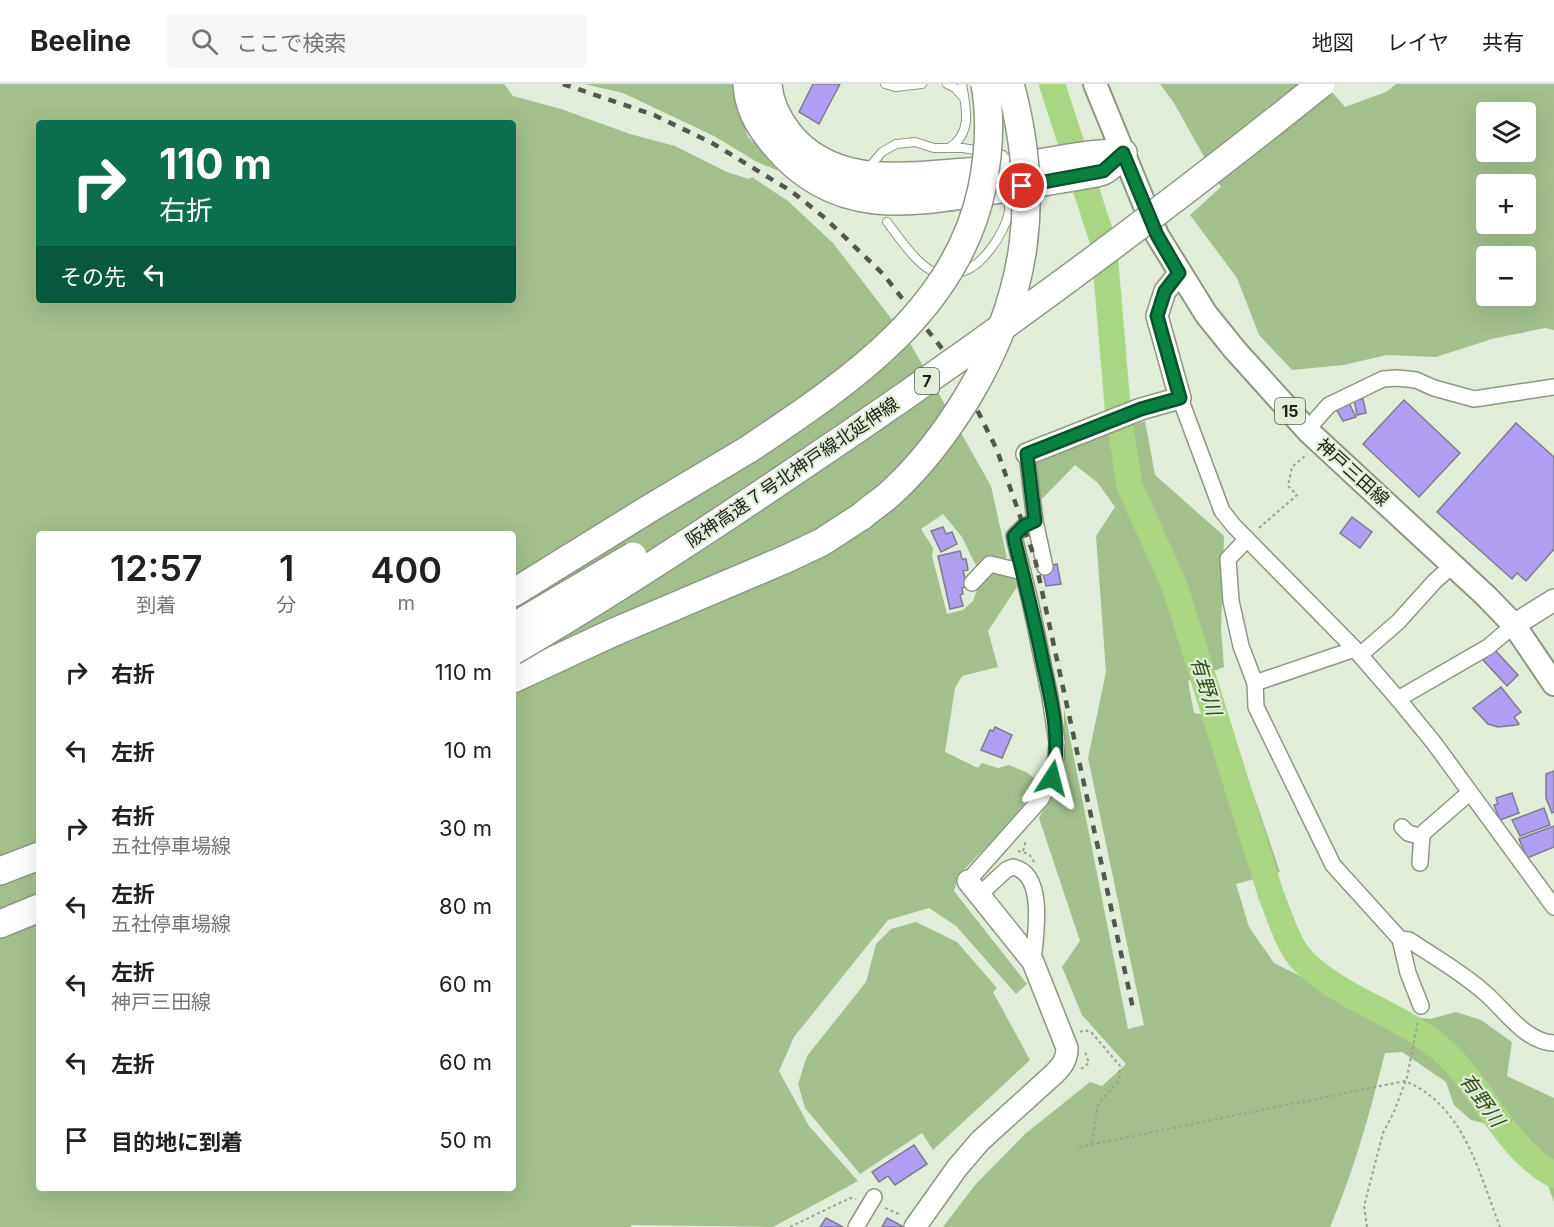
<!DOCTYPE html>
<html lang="ja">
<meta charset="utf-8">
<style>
body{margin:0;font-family:Inter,"Noto Sans JP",sans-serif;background:#f6f6f6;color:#202124;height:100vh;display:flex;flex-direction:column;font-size:22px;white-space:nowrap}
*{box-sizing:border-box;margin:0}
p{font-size:20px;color:#757577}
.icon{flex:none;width:33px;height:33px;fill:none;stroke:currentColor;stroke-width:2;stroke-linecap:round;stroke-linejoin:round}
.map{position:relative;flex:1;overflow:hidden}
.sheet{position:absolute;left:36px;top:447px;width:480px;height:660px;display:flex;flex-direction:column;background:#fff;border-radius:6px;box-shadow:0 6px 24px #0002}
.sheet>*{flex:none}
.hud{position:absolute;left:36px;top:36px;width:480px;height:183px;border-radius:6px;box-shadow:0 6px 24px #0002;background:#0b6e4f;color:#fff;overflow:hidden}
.controls{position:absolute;left:1476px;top:18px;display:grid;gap:12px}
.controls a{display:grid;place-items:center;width:60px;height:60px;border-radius:6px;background:#fff;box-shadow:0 6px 24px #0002;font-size:30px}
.pin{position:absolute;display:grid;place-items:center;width:51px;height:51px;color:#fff;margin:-26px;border:3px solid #fff;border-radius:50%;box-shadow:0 2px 6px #0007}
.me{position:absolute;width:66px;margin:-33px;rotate:9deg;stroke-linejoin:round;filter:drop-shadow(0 0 4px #0008)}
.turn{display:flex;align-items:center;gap:21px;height:126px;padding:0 24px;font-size:27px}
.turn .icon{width:78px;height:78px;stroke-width:2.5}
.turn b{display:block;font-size:42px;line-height:51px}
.then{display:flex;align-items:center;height:57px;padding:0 24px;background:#0003;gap:12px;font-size:22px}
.eta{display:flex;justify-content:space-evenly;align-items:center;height:102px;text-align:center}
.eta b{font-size:36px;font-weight:600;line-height:42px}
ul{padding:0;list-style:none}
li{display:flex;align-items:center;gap:18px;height:78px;padding:0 24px}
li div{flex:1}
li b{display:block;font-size:22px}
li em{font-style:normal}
header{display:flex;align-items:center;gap:36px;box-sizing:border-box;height:84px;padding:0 30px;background:#fff;border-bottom:2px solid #e0e0e0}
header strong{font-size:28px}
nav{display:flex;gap:33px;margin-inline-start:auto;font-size:21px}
.search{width:420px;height:54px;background:#f6f6f6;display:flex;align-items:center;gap:15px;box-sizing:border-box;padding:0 21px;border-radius:6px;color:#757577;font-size:22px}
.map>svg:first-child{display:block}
.green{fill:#a3bf8c;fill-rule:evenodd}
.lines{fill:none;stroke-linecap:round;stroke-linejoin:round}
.river{stroke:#a9d682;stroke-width:26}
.building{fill:#b09ef2;stroke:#7f7c8f;stroke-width:1.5}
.lane-casing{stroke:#8d9784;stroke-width:10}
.street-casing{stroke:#8d9784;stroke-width:18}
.secondary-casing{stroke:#8d9784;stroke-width:24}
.primary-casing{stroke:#8d9784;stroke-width:26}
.highway-casing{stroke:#8d9784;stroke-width:30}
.path{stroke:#99a292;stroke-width:2;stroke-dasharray:3 3;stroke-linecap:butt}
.lane{stroke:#fff;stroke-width:8}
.street{stroke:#fff;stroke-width:15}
.secondary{stroke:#fff;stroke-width:21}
.primary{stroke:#fff;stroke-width:22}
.highway{stroke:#fff;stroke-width:27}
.rail{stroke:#52584d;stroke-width:4.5;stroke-dasharray:8 8;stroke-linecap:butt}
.highway-bridge-casing{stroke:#8d9784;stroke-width:30;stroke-linecap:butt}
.highway-bridge{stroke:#fff;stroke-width:27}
.route-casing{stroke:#07532c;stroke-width:15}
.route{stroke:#0b8043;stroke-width:10}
.labels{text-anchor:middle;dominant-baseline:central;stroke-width:4.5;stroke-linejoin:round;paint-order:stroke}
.shield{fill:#e1edd8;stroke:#565d52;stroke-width:1.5}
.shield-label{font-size:16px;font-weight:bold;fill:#1b1f18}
.street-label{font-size:18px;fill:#1b1f18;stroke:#e1edd8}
.water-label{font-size:20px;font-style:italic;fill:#324d13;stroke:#e1edd8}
</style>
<header>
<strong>Beeline</strong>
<div class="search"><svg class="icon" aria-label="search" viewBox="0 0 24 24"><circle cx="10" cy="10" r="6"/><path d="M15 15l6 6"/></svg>ここで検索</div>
<nav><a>地図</a><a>レイヤ</a><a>共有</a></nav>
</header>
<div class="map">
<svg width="1554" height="1143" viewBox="0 0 1554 1143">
<rect width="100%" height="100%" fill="#e1edd8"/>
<g class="green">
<path d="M0 0H504L513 12 561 25 630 50 675 62 727 88 749 95 752 93 788 117 833 159 910 259 991 402 1007 474H991L977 484 962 453 943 430 921 445 933 464 932 472 947 530 963 526 973 517 979 500 991 488 1014 491 1017 503 988 547 998 583 962 592 955 604 945 668 978 684 982 679 998 684 1009 681 1026 688 1037 696V701L1015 733 958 792 954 807 1027 900 1016 910 956 842 929 824 888 836 794 953 779 987 809 1042 858 1097 773 1143 632 1141 630 1143H0ZM39 39H513V216H39ZM39 450H513V1104H39Z"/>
<polygon points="584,0 732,0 748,53 777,83 779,87 757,78 714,52 623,9"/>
<path d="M1160 0H1325L1345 23 1386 8 1396 0H1554V246L1545 244 1492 255 1436 273 1387 271 1343 281 1292 286 1259 251 1237 194 1190 131 1221 103 1174 19ZM1486 28H1526V68H1486ZM1486 100H1526V140H1486ZM1486 172H1526V212H1486Z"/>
<path d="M1145 337 1155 391 1224 452 1221 545 1224 583 1188 597 1194 629 1225 633 1259 726 1280 788 1236 800 1249 843 1274 879 1328 906 1362 907 1406 932 1430 935 1456 928 1481 936 1512 958 1507 992 1554 1014V1118L1537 1071 1512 1046 1471 1036 1454 1021 1446 998 1402 968 1385 969C1370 1028 1354 1087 1330 1143H943L975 1101 1025 1050 1090 998 1102 1002 1126 980 1082 931 1062 883 1080 857 1039 734 1064 689V624L1128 945 1144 941 1088 674 1106 588 1096 452 1115 423 1098 399 1075 381 1042 415 1033 376Z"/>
<polygon points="916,838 957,858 997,904 993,908 1030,976 933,1066 922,1049 860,1090 805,1024 798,1000 807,972 866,898 876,860 891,845"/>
</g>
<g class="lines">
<path class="river" d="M1052 0 1104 161 1118 328 1130 403 1175 503 1271 811C1280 832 1287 860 1303 877 1339 913 1391 927 1431 957 1481 993 1499 1060 1554 1091"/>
</g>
<g class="building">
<polygon points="813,0 840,0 819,40 799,28"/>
<polygon points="1363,315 1366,329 1357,331 1354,316"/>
<polygon points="1404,316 1460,369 1419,413 1363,360"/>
<polygon points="1348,317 1356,333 1343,337 1335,323"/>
<polygon points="1516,339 1554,373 1554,465 1526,497 1517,489 1512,495 1437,428"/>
<polygon points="1352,433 1372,448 1360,464 1340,449"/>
<polygon points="943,443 946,450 952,448 957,460 941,468 931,447"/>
<polygon points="960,467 962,475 966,475 968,486 963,487 967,502 962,504 963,510 960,511 963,522 950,525 938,472"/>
<polygon points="1057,480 1061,500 1046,502 1042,484"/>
<polygon points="1494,565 1518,591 1507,602 1483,576"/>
<polygon points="1501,603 1521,628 1514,633 1519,640 1517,641 1498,643 1488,640 1473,624"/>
<polygon points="995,643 1012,651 1002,674 981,666 990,646 993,647"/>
<polygon points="1554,687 1554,728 1552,729 1546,714 1546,690"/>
<polygon points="1512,709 1519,729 1500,736 1494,721 1498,720 1496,714"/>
<polygon points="1544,724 1550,741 1520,752 1512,736"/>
<polygon points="1554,742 1554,763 1527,774 1519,755"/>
<polygon points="914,1061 927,1080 895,1101 888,1092 879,1098 872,1088"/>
<polygon points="826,1134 843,1143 820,1143"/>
<polygon points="887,1134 902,1142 902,1143 882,1143"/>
</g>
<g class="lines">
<g class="lane-casing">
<g id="lane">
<polyline points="885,0 895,3 922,0"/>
<polyline points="947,0 955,4 964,14"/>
<path d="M949 64C973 49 966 24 962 0"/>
<polyline points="871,81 882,68 896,60 915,58 934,64 963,64 1003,71 1005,80"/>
<path d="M887 138C898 152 922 189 940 189"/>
<path d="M955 189C980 188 1004 150 1009 128 1010 122 1008 114 1007 109"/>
</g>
</g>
<g class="street-casing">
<g id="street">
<polyline points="1180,314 1222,427 1234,442 1353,563 1398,615 1434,659 1554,823"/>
<polyline points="1309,348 1313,339 1329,321 1383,295 1397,294 1416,296 1434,304 1474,315 1554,303"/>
<polyline points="1035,437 1045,483"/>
<polyline points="1247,455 1228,475 1231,517 1241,562 1255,599 1256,623 1333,781 1400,855 1408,889 1421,922"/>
<polyline points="972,499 990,480 1023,488"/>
<polyline points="1360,571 1398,538 1435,497 1454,480"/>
<polyline points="1255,599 1349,567 1353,563"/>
<polyline points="1398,615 1488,563 1514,541"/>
<polyline points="1402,743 1408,749 1422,753"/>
<polyline points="1420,779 1422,750 1469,709"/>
<polyline points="968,797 1041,715 1052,694 1056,673 1057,658 1050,613 1030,517 1015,457 1014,452 1024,442 1035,437 1027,370"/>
<path d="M979 811 1006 786 1013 783C1047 790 1035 853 1033 878"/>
<path d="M1400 855 1409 856C1433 872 1463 889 1485 909 1505 926 1525 958 1554 959"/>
<polyline points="856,1143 874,1113"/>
</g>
</g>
<g class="secondary-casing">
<g id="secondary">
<polyline points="1027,370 1141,325 1180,314 1157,232 1165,207 1179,190"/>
<polyline points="1514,541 1554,516"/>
<path d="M915 1143 957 1084 980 1057 1054 990C1062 982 1067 976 1067 964L1033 878 968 797"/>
</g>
</g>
<g class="primary-casing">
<polyline id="primary" points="1095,0 1157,151 1206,230 1235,266 1309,348 1486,512 1514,541 1554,600"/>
</g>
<g class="highway-casing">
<g id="highway">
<path d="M747 0C748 23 760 44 775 61 840 139 921 117 1008 104 1032 100 1056 96 1080 92 1087 90 1097 90 1103 87 1110 84 1117 75 1123 69"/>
<path d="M768 0C769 18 778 36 789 50 827 97 887 95 941 90 964 88 987 87 1010 84 1048 78 1085 69 1123 69"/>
<polyline points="513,509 647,426 749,365"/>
<polyline points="513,595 612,549 786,475 822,458 862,432"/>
<polyline points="0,787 39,772"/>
<polyline points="0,840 39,824"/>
</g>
</g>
<g class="path">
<polyline points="1259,444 1297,411 1288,402 1292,383 1307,370"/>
<polyline points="1018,767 1029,770 1035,779"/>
<polyline points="1023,767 1026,756"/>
<polyline points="1080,948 1085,946 1092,949 1120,982 1119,997 1098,1020 1092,1059"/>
<polyline points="1081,985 1089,979 1085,968"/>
<path d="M1079 1063 1405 997C1464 1021 1479 1089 1500 1143"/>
<polyline points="885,1124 901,1131"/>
<polyline points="790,1143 850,1114 856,1115"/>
<polyline points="1367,1143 1364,1122 1383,1049 1394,1028 1407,993 1418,937"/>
</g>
<use href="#lane" class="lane"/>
<use href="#street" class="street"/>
<use href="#secondary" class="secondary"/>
<use href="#primary" class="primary"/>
<use href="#highway" class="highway"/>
<polyline class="rail" points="563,0 654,31 712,59 791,107 825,134 883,190 955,281 997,366 1035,475 1134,929"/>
<g class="highway-bridge-casing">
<g id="highway-bridge">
<path d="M749 365C847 299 956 228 982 104 989 70 991 34 985 0"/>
<path d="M862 432C872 423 884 416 894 406 923 379 946 348 967 314 1028 213 1041 114 1010 0"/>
<polyline points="513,543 633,472"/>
<path d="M513 567C607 512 699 452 789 391 972 269 1149 138 1321 0"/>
</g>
</g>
<use href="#highway-bridge" class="highway-bridge"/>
</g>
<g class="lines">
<g class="route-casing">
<path id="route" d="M1022 102 1103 87 1123 69 1157 151 1179 189 1165 207 1157 232 1180 314 1141 325 1027 370 1035 437 1024 442 1014 452 1015 458C1025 498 1035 538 1043 579 1051 616 1062 656 1052 694"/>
</g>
<use href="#route" class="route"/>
</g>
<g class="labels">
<g class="shield">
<rect x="915" y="284" width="24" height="26" rx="4.5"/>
<rect x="1275" y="314" width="30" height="26" rx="4.5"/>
</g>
<g class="shield-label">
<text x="927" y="297">7</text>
<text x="1290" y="327">15</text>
</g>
<g class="street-label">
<text transform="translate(792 388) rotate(-34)">阪神高速７号北神戸線北延伸線</text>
<text transform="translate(1353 388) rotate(42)">神戸三田線</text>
</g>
<g class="water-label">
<text transform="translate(1206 602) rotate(73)">有野川</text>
<text transform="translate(1482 1016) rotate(54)">有野川</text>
</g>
</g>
</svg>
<div class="controls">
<a><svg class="icon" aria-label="layers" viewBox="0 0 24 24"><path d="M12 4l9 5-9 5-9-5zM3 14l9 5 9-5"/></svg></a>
<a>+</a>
<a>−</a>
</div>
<div class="pin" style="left:1022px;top:102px;background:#d93025"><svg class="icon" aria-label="arrive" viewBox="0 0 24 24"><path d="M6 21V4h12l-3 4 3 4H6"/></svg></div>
<svg class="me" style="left:1052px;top:694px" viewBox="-20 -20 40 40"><path d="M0-17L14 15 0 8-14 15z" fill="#0b8043" stroke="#fff" stroke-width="4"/></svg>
<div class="hud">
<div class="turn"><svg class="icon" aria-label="right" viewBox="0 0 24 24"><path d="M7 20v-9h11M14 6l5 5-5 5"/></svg><div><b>110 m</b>右折</div></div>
<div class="then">その先<svg class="icon" aria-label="left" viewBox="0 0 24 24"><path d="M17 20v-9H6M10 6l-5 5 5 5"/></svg></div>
</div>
<section class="sheet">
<div class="eta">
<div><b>12:57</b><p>到着</p></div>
<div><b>1</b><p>分</p></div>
<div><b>400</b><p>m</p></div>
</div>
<ul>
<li><svg class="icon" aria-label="right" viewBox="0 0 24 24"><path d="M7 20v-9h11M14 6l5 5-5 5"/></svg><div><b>右折</b></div><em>110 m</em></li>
<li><svg class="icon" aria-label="left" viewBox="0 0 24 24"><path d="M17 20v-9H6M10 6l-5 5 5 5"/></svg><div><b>左折</b></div><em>10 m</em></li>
<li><svg class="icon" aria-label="right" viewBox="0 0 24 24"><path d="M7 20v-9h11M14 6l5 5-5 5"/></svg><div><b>右折</b><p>五社停車場線</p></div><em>30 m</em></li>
<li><svg class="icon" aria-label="left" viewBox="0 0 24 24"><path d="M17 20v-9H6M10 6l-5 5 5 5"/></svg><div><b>左折</b><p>五社停車場線</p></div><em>80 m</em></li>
<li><svg class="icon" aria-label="left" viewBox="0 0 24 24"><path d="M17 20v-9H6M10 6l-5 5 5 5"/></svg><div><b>左折</b><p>神戸三田線</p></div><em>60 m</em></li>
<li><svg class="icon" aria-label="left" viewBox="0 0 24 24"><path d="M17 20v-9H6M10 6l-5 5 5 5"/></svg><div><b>左折</b></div><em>60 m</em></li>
<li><svg class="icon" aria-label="arrive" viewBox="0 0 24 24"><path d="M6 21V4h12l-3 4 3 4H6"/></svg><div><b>目的地に到着</b></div><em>50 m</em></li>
</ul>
</section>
</div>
